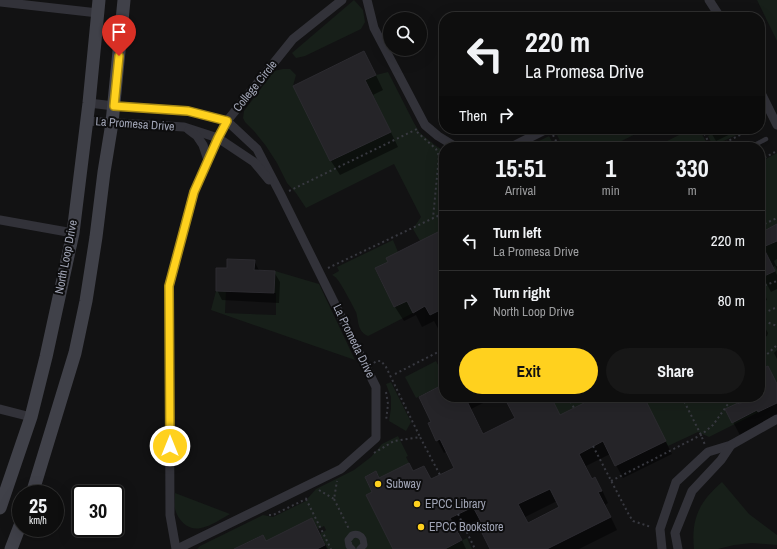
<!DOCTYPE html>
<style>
body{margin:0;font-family:"Archivo Narrow",sans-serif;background:#171717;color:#f1f3f6;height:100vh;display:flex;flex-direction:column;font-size:15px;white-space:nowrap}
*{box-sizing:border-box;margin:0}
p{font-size:13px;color:#9b9c9e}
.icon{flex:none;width:22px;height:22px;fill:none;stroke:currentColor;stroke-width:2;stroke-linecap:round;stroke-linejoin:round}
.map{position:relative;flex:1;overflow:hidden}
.panel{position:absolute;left:439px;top:142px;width:326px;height:260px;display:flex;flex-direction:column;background:#0e0e0e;border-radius:16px;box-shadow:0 4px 16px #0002,0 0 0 1px #2e2e2e}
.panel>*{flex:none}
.banner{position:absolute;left:439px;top:12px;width:326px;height:122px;border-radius:16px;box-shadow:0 4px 16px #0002,0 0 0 1px #2e2e2e;background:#0e0e0e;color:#f1f3f6;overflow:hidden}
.controls{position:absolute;left:383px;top:12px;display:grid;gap:8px}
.controls a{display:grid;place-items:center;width:44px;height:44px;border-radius:50%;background:#0e0e0e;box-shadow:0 4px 16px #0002,0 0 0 1px #2e2e2e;font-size:20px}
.speed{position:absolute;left:12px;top:485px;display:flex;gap:8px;font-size:20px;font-weight:700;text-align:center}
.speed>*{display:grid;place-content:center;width:52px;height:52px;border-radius:50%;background:#0e0e0e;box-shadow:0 4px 16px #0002,0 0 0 1px #2e2e2e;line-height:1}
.speed small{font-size:10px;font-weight:400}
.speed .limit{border:2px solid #111;border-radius:6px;background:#fff;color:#111}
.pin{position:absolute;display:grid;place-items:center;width:34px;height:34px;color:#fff;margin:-41px -17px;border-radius:50% 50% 50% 0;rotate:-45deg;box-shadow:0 0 4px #0007}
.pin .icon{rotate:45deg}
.me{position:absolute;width:44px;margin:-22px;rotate:0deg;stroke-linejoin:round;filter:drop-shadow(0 0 3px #0008)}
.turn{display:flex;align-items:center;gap:14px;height:84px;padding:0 20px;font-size:18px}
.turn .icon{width:52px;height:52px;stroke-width:2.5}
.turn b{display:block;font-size:28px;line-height:34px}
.then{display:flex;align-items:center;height:38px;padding:0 20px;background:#0003;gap:8px;font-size:15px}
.eta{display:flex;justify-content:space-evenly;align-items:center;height:68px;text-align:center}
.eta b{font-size:24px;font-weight:700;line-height:28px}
.primary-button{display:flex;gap:8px;margin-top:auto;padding:8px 20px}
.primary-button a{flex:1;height:46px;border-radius:24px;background:#ffd11e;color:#111;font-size:16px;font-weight:700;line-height:46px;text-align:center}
.primary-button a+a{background:#171717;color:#f1f3f6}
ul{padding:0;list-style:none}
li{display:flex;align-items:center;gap:12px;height:60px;padding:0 20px;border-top:1px solid #2e2e2e}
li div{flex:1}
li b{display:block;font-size:15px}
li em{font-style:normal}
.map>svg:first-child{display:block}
.green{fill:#171f19}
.shadow{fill:#0007;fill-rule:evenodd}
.building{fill:#252428;stroke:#2c2b30;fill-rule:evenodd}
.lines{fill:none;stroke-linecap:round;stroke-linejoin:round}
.path{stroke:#383940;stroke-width:2;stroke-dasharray:2 3;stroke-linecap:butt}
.service{stroke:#323239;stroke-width:4.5}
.pedestrian{stroke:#323239;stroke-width:7}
.minor{stroke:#323239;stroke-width:9}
.secondary{stroke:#404149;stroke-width:13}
.route-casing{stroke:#a68814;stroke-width:10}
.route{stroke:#ffd11e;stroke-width:7}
.poi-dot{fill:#ffd11e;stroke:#0d0d0e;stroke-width:1.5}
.labels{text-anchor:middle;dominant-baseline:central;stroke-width:4;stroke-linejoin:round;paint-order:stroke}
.street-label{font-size:12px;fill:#a1a5b6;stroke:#0d0d0e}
.poi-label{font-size:12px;fill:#a1a5b6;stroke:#0d0d0e;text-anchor:start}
</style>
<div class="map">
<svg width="777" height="549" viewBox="0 0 777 549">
<rect width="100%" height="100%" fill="#121213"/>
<g class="green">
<polygon points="354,0 363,10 365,22 361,29 305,56 296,58 292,53"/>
<polygon points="757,0 777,0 777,41"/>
<polygon points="283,69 290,69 296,75 293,86 331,161 391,132 365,80 376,75 388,72 414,123 420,133 436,146 444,151 444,229 420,241 413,229 421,217 394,164 306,208 296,193 287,183 277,163 266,146 254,131 245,122 243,118 244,111 274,71"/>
<polygon points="564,129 645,129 610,147 563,147 556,133"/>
<polygon points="683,129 699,129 709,147 655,147 685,132"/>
<polygon points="722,129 749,129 713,146 708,136"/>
<polygon points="549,136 555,147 527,147"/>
<polygon points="777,153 777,403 709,437 698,432 668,446 644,397 760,397 760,162"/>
<path d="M393 240 398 252 386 258 388 262 375 269 394 307 407 301 413 313 376 332 368 336C357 331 359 322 356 312 353 306 341 283 337 279 336 277 334 276 332 275L339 271 337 267Z"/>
<polygon points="275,271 319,284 355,360 211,310 216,291 226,291 225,313 276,315 276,293 274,293"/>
<polygon points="436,361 444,376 444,384 416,398 405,377"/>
<polygon points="391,382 411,422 406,431 389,421 391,408 391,397 386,384"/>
<polygon points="551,397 581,397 584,403 560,415"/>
<polygon points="398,436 408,456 406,457 409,463 379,478 376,471 365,477 372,492 366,495 393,549 328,549 320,534 326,530 324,526 318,529 312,518 266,541 262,535 234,549 197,549 200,546 263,515 273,517 308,500 308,498 316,489 354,470 371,457 382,444"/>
<path d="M722 482 749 514 777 535V545L752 543 734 545 718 549H694C691 519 699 502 722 482Z"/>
<path d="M175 493 230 514C221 519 211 526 201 528 189 531 178 521 175 509 174 505 175 498 175 493Z"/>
<polygon points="467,538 472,549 445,549"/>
</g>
<g class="shadow">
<polygon points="364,53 372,67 383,90 373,95 398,147 340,175 331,161 295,87"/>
<polygon points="709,129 741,129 716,141"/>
<polygon points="777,225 777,259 774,261 776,266 777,266 777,270 775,266 773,267 777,275 777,289 771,292 760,271 760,238 767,234"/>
<polygon points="444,230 444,327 439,330 434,321 422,327 416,315 404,321 395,307 376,269"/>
<polygon points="254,261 260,272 274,272 280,282 279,303 222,300 217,290 228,269"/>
<polygon points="760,283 763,289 767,300 760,302"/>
<polygon points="760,319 768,333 767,336 764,337 761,336 760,334"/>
<polygon points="777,350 777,359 774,353"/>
<polygon points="760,372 777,384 777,422 741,437 733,422 738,406 755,397 760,397 760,395 766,392 760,380"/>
<path d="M444 386V397H495L471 409 484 435 516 418 505 397H555L552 399 560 416 585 404 582 397H643L672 454 623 478 610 454 586 466 592 479 602 490 608 503 605 505 617 530 579 549H492L487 532 480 519 457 530 466 549H394L373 492 376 473 379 479 413 472 432 480 456 469 447 451 444 453 429 424 432 422ZM557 501 561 508 528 524 525 517Z"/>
<polygon points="312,519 327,549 236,549 266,542"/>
</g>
<g class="building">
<polygon points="364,51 376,75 365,80 391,132 330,161 293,86"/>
<polygon points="777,224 777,241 763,247 775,271 760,278 760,237 766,234 764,231"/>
<polygon points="444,229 444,308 430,315 425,306 413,313 407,301 394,307 375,268 388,262 386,258"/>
<polygon points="227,259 255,260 254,270 275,271 274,293 216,291 216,268 227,268"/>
<polygon points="768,366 777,384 777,403 758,412 757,410 732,423 725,409 738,403 739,404 753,397 760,397 760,394 765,391 760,382 760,370"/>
<path d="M444 384V397H465L483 434 515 418 504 397H551L560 415 584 403 581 397H644L666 441 615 466 603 441 579 454 592 479 595 477 602 491 598 492 611 517 547 549H490L482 533 486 531 473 507 450 518 462 540 445 549H393L366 495 372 492 365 477 376 471 379 478 409 463 413 471 424 466 431 479 454 468 440 439 436 441 428 423 431 422 419 397ZM550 489 559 507 528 523 518 504Z"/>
<polygon points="312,518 325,545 317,549 234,549 263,535 266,541"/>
</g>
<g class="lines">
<g class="path">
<polyline points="702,129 711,147"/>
<polyline points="417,132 436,149 439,156 433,218"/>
<polyline points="553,135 559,147"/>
<polyline points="716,147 752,129"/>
<polyline points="760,160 777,151"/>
<polyline points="289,191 417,129"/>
<polyline points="760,226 777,218"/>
<polyline points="328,268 444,213"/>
<polyline points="760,287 777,281"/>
<polyline points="760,299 764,286"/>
<polyline points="442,309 444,313"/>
<polyline points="760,309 762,309 765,317 763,324 760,326"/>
<polyline points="764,313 777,307"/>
<polyline points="764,321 777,326"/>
<polyline points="760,361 777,345"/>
<polyline points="374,363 376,361 381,361 386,367 420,437"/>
<polyline points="395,374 444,349"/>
<polyline points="386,392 388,404 386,421"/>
<polyline points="568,397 574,408"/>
<polyline points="682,397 701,435 705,445"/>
<polyline points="593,446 629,515 633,521 651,527"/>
<polyline points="374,453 394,441 420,437 440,475"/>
<polyline points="611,481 701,435 713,425 733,397"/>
<polyline points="319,490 334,499 337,481"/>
<polyline points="306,499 331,549"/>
<polyline points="334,499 349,529"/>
<polyline points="458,514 475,549"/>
<polyline points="269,515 273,515 306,499 307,496"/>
</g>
<polyline class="service" points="751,147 766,139"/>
<path class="pedestrian" d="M352 549 349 546 348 540 352 535C357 533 361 535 363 539L364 545 360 549"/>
<g class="minor">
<polyline points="367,0 374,28 425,125 438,136 456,147"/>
<polyline points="709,0 720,17"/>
<polyline points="0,2 98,13"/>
<polyline points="760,91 777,125"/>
<polyline points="89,103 114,106 188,111 227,121 257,149 281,195 376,387 376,438 341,469 177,549"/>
<polyline points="87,121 184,127 218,138 254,162 269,180"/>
<polyline points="189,130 197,136 203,145 208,160"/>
<polyline points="511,147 547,129"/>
<polyline points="0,220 73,233"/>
<polyline points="0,409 31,417"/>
<polyline points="176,549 170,515 169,286 194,192 218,138 227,121 293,39 342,0"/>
<polyline points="662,549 660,529 676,482 708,452 731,445 777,419"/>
<polyline points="678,549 675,533 692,491 721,460 731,445"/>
</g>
<g class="secondary">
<polyline points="32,494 75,353 86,301 96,237 104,172 112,123 124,0"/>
<polyline points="0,508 31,417 46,357 73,233 89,103 99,0"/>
<polyline points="11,549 21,523"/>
</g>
</g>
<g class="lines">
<g class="route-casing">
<polyline id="route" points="119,56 114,106 188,111 227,121 218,138 194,192 169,286 170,446"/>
</g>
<use href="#route" class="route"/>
</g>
<g class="poi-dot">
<circle cx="378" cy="484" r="4"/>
<circle cx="417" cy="504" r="4"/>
<circle cx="421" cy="527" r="4"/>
</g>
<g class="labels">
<g class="street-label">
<text transform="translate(255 86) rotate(-51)">College Circle</text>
<text transform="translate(135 124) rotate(4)">La Promesa Drive</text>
<text transform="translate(66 257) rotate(-79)">North Loop Drive</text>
<text transform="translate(354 341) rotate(64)">La Promeda Drive</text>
</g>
<g class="poi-label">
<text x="386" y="484">Subway</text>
<text x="425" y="504">EPCC Library</text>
<text x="429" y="527">EPCC Bookstore</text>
</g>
</g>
</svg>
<div class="controls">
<a><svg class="icon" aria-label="search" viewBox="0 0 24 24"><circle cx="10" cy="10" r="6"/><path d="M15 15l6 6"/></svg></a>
</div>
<div class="speed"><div>25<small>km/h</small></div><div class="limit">30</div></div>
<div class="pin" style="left:119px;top:56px;background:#d93025"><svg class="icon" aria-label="arrive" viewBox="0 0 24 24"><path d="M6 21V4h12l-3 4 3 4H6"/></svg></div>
<svg class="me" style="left:170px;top:446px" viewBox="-20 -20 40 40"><circle r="17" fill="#ffd11e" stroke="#fff" stroke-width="3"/><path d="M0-11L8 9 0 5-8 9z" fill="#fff"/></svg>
<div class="banner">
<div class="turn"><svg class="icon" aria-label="left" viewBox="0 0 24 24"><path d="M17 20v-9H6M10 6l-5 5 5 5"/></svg><div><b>220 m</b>La Promesa Drive</div></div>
<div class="then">Then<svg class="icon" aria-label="right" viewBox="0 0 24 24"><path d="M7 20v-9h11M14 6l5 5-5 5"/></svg></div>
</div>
<section class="panel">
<div class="eta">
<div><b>15:51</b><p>Arrival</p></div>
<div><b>1</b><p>min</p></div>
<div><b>330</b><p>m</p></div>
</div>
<ul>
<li><svg class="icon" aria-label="left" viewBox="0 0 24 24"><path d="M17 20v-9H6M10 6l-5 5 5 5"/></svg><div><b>Turn left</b><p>La Promesa Drive</p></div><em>220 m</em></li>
<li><svg class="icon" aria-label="right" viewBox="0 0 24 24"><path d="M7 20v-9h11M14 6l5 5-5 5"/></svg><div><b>Turn right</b><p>North Loop Drive</p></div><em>80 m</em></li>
</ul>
<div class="primary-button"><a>Exit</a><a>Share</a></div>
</section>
</div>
